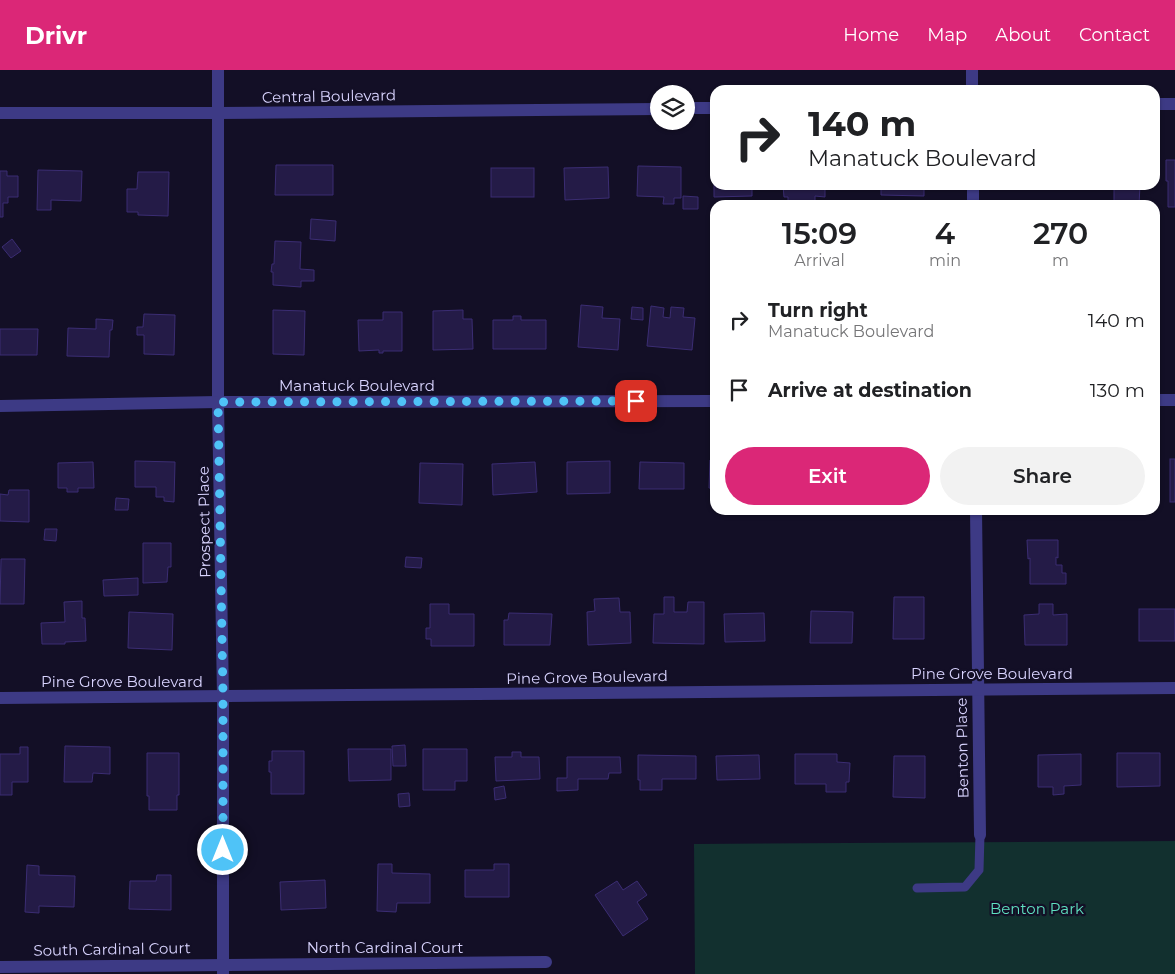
<!DOCTYPE html>
<style>
body{margin:0;font-family:Montserrat,sans-serif;background:#f2f2f2;color:#202124;height:100vh;display:flex;flex-direction:column;font-size:19px;white-space:nowrap}
*{box-sizing:border-box;margin:0}
p{font-size:16px;color:#757577}
.icon{flex:none;width:28px;height:28px;fill:none;stroke:currentColor;stroke-width:2;stroke-linecap:round;stroke-linejoin:round}
.map{position:relative;flex:1;overflow:hidden}
.details{position:absolute;left:710px;top:130px;width:450px;height:315px;display:flex;flex-direction:column;background:#fff;border-radius:15px;box-shadow:0 1px 4px #0004}
.details>*{flex:none}
.hud{position:absolute;left:710px;top:15px;width:450px;height:105px;border-radius:15px;box-shadow:0 1px 4px #0004;background:#fff;color:#202124;overflow:hidden}
.fabs{position:absolute;left:650px;top:15px;display:grid;gap:10px}
.fabs a{display:grid;place-items:center;width:45px;height:45px;border-radius:50%;background:#fff;box-shadow:0 1px 4px #0004;font-size:25px}
.pin{position:absolute;display:grid;place-items:center;width:42px;height:42px;color:#fff;margin:-21px;border-radius:10px;box-shadow:0 2px 8px #0006}
.me{position:absolute;width:55px;margin:-28px;rotate:0deg;stroke-linejoin:round;filter:drop-shadow(0 0 4px #0008)}
.turn{display:flex;align-items:center;gap:18px;height:105px;padding:0 15px;font-size:22px}
.turn .icon{width:65px;height:65px;stroke-width:2.5}
.turn b{display:block;font-size:35px;line-height:42px}
.eta{display:flex;justify-content:space-evenly;align-items:center;height:85px;text-align:center}
.eta b{font-size:30px;font-weight:600;line-height:35px}
.primary-button{display:flex;gap:10px;margin-top:auto;padding:10px 15px}
.primary-button a{flex:1;height:58px;border-radius:30px;background:#db2777;color:#fff;font-size:20px;font-weight:600;line-height:58px;text-align:center}
.primary-button a+a{background:#f2f2f2;color:#202124}
ul{padding:0;list-style:none}
li{display:flex;align-items:center;gap:15px;height:70px;padding:0 15px}
li div{flex:1}
li b{display:block;font-size:19px}
li em{font-style:normal}
header{display:flex;align-items:center;gap:30px;box-sizing:border-box;height:70px;padding:0 25px;background:#db2777;color:#fff}
header strong{font-size:24px}
nav{display:flex;gap:28px;margin-inline-start:auto;font-size:18px}
.map>svg:first-child{display:block}
.green{fill:#12302f}
.building{fill:#241b47;stroke:#3b2d73}
.lines{fill:none;stroke-linecap:round;stroke-linejoin:round}
.service{stroke:#3d3a85;stroke-width:9}
.minor{stroke:#3d3a85;stroke-width:12}
.tertiary{stroke:#3d3a85;stroke-width:12}
.route{stroke:#4fc3f7;stroke-width:9;stroke-dasharray:0 16.2}
.labels{text-anchor:middle;dominant-baseline:central;stroke-width:4.5;stroke-linejoin:round;paint-order:stroke}
.street-label{font-size:15px;fill:#d9d4ff;stroke:#130f26}
.park-label{font-size:15px;fill:#5fe0c0;stroke:#130f26}
</style>
<header>
<strong>Drivr</strong>
<nav><a>Home</a><a>Map</a><a>About</a><a>Contact</a></nav>
</header>
<div class="map">
<svg width="1175" height="904" viewBox="0 0 1175 904">
<rect width="100%" height="100%" fill="#130f26"/>
<polygon class="green" points="1175,771 1175,904 695,904 694,774"/>
<g class="building">
<polygon points="1166,90 1175,90 1175,137 1168,137 1168,111 1166,111"/>
<polygon points="276,95 333,95 333,125 275,125"/>
<polygon points="638,96 681,97 681,128 674,128 674,134 663,134 664,127 637,126"/>
<polygon points="608,97 609,128 565,130 564,98"/>
<polygon points="714,97 715,97 715,115 752,115 752,126 714,127"/>
<rect x="491" y="98" width="43" height="29"/>
<polygon points="38,100 82,101 81,131 51,130 51,140 37,140"/>
<polygon points="0,101 7,101 7,106 18,106 18,127 8,127 8,133 3,133 3,147 0,147"/>
<polygon points="138,102 169,102 168,146 138,145 138,142 127,142 127,119 137,119"/>
<polygon points="783,115 825,115 825,127 815,126 815,135 788,135 788,127 784,127"/>
<polygon points="881,115 924,115 924,126 881,125"/>
<rect x="1025" y="115" width="44" height="4"/>
<polygon points="1114,115 1140,115 1139,135 1114,135"/>
<polygon points="683,126 698,127 698,139 683,139"/>
<polygon points="311,149 336,151 335,171 310,169"/>
<polygon points="12,169 21,181 11,188 2,177"/>
<polygon points="275,171 301,172 300,199 314,200 314,211 301,211 301,217 273,215 273,202 271,202 272,194 274,194"/>
<polygon points="581,235 603,237 602,248 620,249 618,280 578,277"/>
<polygon points="651,236 664,238 663,247 670,248 671,237 684,238 683,247 695,248 692,280 647,276"/>
<polygon points="632,237 643,238 643,250 631,249"/>
<polygon points="273,240 305,241 304,285 273,284"/>
<polygon points="463,240 463,249 472,249 473,279 433,280 433,241"/>
<polygon points="383,242 402,242 402,281 383,281 383,283 379,283 379,280 359,281 358,250 383,250"/>
<polygon points="144,244 175,245 174,285 144,284 144,265 137,265 137,257 143,257"/>
<polygon points="513,246 521,246 521,250 546,250 546,279 493,279 493,250 513,250"/>
<polygon points="96,249 113,250 112,260 110,260 109,287 67,286 68,258 96,259"/>
<polygon points="0,259 38,259 37,285 0,285"/>
<rect x="1170" y="389" width="5" height="43"/>
<polygon points="710,390 715,390 715,419 709,418"/>
<polygon points="135,391 175,392 174,432 164,431 164,427 156,427 156,417 135,417"/>
<polygon points="610,391 610,423 567,424 567,392"/>
<polygon points="93,392 94,418 78,418 78,422 67,422 67,418 58,418 58,393"/>
<polygon points="535,392 537,422 493,425 492,394"/>
<polygon points="640,392 684,393 684,419 639,419"/>
<polygon points="420,393 463,394 462,435 419,433"/>
<polygon points="9,420 29,420 29,452 0,451 0,424 8,425"/>
<polygon points="116,428 129,429 128,440 115,440"/>
<polygon points="45,459 57,459 56,471 44,470"/>
<polygon points="1027,470 1058,470 1058,488 1056,487 1056,495 1062,495 1062,503 1066,503 1066,514 1030,514 1030,488 1028,489"/>
<polygon points="143,473 171,473 171,497 168,497 167,512 143,513"/>
<polygon points="406,487 422,488 421,498 405,497"/>
<polygon points="1,489 25,489 24,534 0,534"/>
<polygon points="138,508 138,525 104,526 103,510"/>
<polygon points="664,527 674,527 674,542 687,542 688,532 704,532 704,574 653,573 654,544 664,544"/>
<polygon points="894,527 924,527 924,569 893,569"/>
<polygon points="619,528 620,542 630,542 631,573 588,575 587,542 595,541 594,529"/>
<polygon points="82,531 82,548 85,548 86,571 65,572 65,574 42,574 41,553 65,552 64,532"/>
<polygon points="430,534 449,534 449,544 474,544 474,576 431,576 431,569 426,569 426,558 430,558"/>
<polygon points="1039,534 1053,534 1053,545 1067,544 1067,575 1025,575 1024,545 1039,544"/>
<rect x="1139" y="539" width="36" height="32"/>
<polygon points="811,541 853,542 852,573 810,573"/>
<polygon points="129,542 173,544 172,580 128,578"/>
<polygon points="509,543 552,544 550,575 504,575 504,550 508,550"/>
<polygon points="764,543 765,571 725,572 724,544"/>
<polygon points="405,675 406,696 393,696 392,676"/>
<polygon points="65,676 110,677 110,704 93,703 92,712 64,712"/>
<polygon points="20,677 28,677 28,712 12,712 12,725 0,725 0,684 20,684"/>
<polygon points="348,679 391,679 391,710 349,711"/>
<polygon points="423,679 467,679 467,711 455,711 455,720 423,720"/>
<polygon points="272,681 304,681 304,724 271,724 271,702 269,702 269,691 272,691"/>
<polygon points="512,682 521,682 521,687 539,687 540,709 496,711 495,687 512,687"/>
<polygon points="147,683 179,683 179,725 177,725 177,740 149,740 149,726 147,726"/>
<polygon points="1117,683 1160,683 1160,716 1117,717"/>
<polygon points="795,684 837,684 837,692 850,693 849,712 846,712 846,722 826,722 826,714 795,714"/>
<polygon points="1081,684 1081,715 1064,716 1064,724 1053,725 1053,717 1038,717 1038,685"/>
<polygon points="638,685 696,686 696,709 662,709 662,720 640,720 640,710 638,710"/>
<polygon points="759,685 760,709 717,710 716,686"/>
<polygon points="894,686 925,686 925,728 893,727"/>
<polygon points="567,687 620,687 621,703 609,703 608,709 578,709 578,720 557,721 557,708 567,708"/>
<polygon points="504,716 506,728 495,730 494,718"/>
<polygon points="409,723 410,736 399,737 398,724"/>
<polygon points="378,794 392,794 392,803 430,804 430,833 397,833 396,842 377,841"/>
<polygon points="494,794 509,794 509,827 465,827 465,800 494,800"/>
<polygon points="27,795 39,796 39,805 75,806 74,837 39,836 39,843 25,842"/>
<polygon points="157,805 171,805 171,840 129,839 130,811 156,811"/>
<polygon points="325,810 326,838 281,840 280,812"/>
<polygon points="617,811 623,820 637,811 647,825 637,832 648,849 623,866 595,825"/>
</g>
<g class="lines">
<polyline class="service" points="917,818 965,817 979,800 980,765"/>
<g class="minor">
<polyline points="218,0 218,332 223,627 223,904"/>
<polyline points="972,0 972,20"/>
<polyline points="1155,34 1175,34"/>
<polyline points="686,38 715,38"/>
<polyline points="0,43 218,43 659,39"/>
<polyline points="973,115 973,135"/>
<polyline points="976,440 980,765"/>
<polyline points="0,628 1175,618"/>
<polyline points="0,897 546,892"/>
</g>
<g class="tertiary">
<polyline points="1155,330 1175,330"/>
<polyline points="0,336 218,332 715,331"/>
</g>
</g>
<g class="lines">
<polyline class="route" points="223,780 223,626 218,332 636,331"/>
</g>
<g class="labels">
<g class="street-label">
<text transform="translate(329 26) rotate(-1)">Central Boulevard</text>
<text x="357" y="315">Manatuck Boulevard</text>
<text transform="translate(204 452) rotate(-91)">Prospect Place</text>
<text x="992" y="603">Pine Grove Boulevard</text>
<text transform="translate(587 607) rotate(-1)">Pine Grove Boulevard</text>
<text x="122" y="611">Pine Grove Boulevard</text>
<text transform="translate(962 678) rotate(-91)">Benton Place</text>
<text x="385" y="877">North Cardinal Court</text>
<text transform="translate(112 879) rotate(-1)">South Cardinal Court</text>
</g>
<g class="park-label">
<text x="1037" y="838">Benton Park</text>
</g>
</g>
</svg>
<div class="fabs">
<a><svg class="icon" aria-label="layers" viewBox="0 0 24 24"><path d="M12 4l9 5-9 5-9-5zM3 14l9 5 9-5"/></svg></a>
</div>
<div class="pin" style="left:636px;top:331px;background:#d93025"><svg class="icon" aria-label="arrive" viewBox="0 0 24 24"><path d="M6 21V4h12l-3 4 3 4H6"/></svg></div>
<svg class="me" style="left:223px;top:780px" viewBox="-20 -20 40 40"><circle r="17" fill="#4fc3f7" stroke="#fff" stroke-width="3"/><path d="M0-11L8 9 0 5-8 9z" fill="#fff"/></svg>
<div class="hud">
<div class="turn"><svg class="icon" aria-label="right" viewBox="0 0 24 24"><path d="M7 20v-9h11M14 6l5 5-5 5"/></svg><div><b>140 m</b>Manatuck Boulevard</div></div>
</div>
<section class="details">
<div class="eta">
<div><b>15:09</b><p>Arrival</p></div>
<div><b>4</b><p>min</p></div>
<div><b>270</b><p>m</p></div>
</div>
<ul>
<li><svg class="icon" aria-label="right" viewBox="0 0 24 24"><path d="M7 20v-9h11M14 6l5 5-5 5"/></svg><div><b>Turn right</b><p>Manatuck Boulevard</p></div><em>140 m</em></li>
<li><svg class="icon" aria-label="arrive" viewBox="0 0 24 24"><path d="M6 21V4h12l-3 4 3 4H6"/></svg><div><b>Arrive at destination</b></div><em>130 m</em></li>
</ul>
<div class="primary-button"><a>Exit</a><a>Share</a></div>
</section>
</div>
